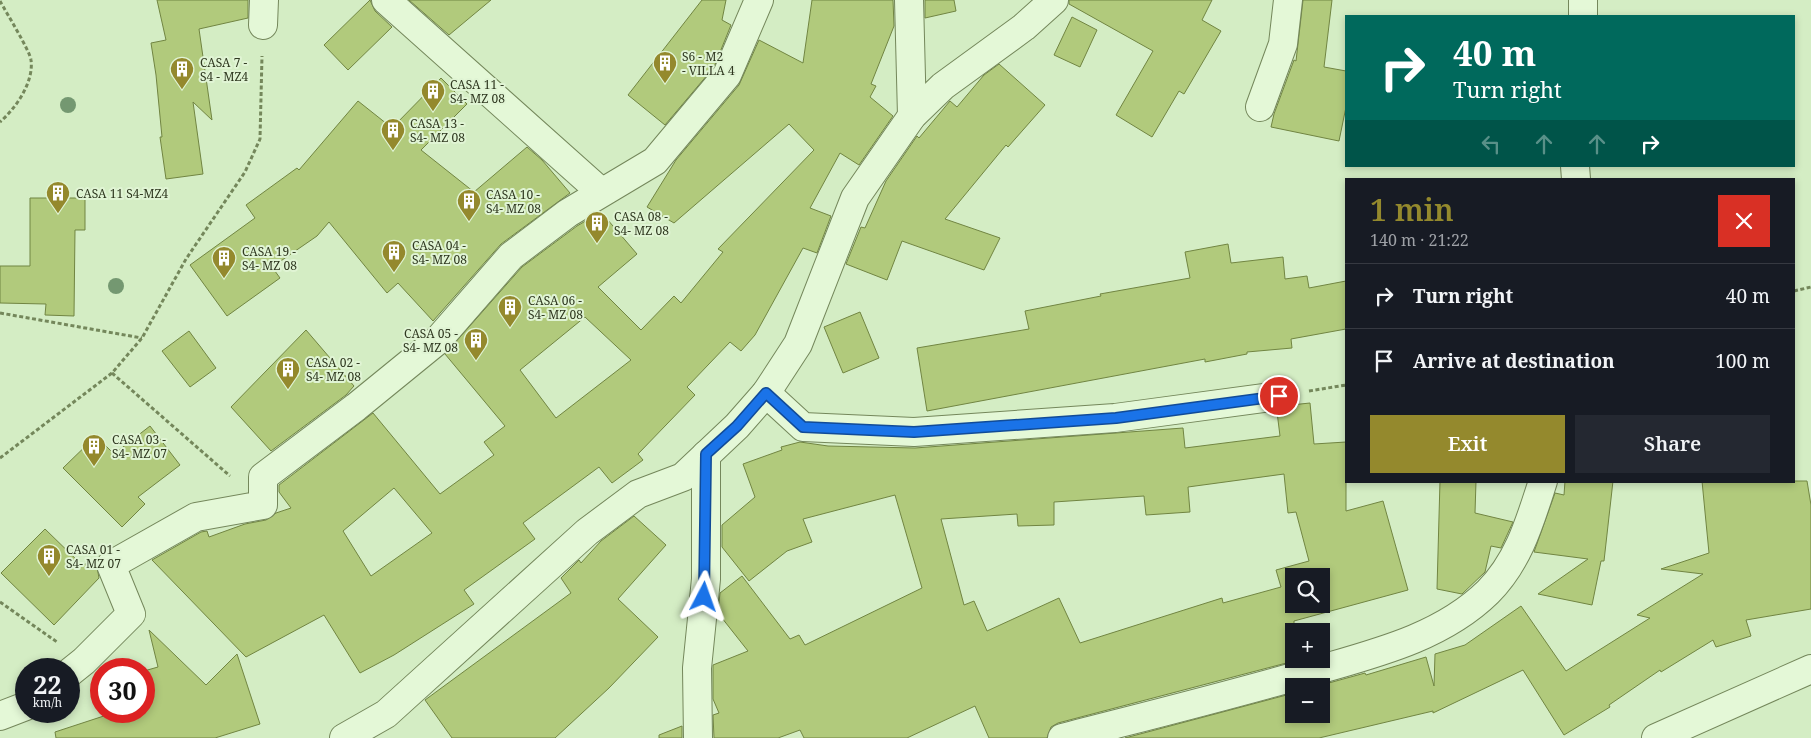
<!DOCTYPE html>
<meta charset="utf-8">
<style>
body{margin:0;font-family:"Noto Serif",serif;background:#242831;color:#f1f3f6;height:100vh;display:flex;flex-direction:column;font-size:19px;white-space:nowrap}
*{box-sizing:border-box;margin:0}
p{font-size:16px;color:#9ea1a6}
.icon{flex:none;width:28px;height:28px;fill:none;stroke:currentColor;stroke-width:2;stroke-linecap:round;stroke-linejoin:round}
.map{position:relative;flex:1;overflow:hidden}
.sheet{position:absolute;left:1345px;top:178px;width:450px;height:305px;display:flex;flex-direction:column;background:#171b24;border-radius:0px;box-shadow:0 2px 8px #0003}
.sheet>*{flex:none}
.banner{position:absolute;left:1345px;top:15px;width:450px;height:152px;border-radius:0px;box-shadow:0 2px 8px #0003;background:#00695c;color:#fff;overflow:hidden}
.fabs{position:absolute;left:1285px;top:568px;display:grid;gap:10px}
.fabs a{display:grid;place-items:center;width:45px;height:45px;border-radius:0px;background:#171b24;box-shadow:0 2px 8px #0003;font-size:25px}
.speed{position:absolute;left:15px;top:658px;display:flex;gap:10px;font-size:25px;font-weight:700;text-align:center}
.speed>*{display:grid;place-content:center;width:65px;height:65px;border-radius:50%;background:#171b24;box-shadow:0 2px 8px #0003;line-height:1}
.speed small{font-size:12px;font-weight:400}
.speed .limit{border:8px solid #d22;background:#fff;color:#111}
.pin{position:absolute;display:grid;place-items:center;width:42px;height:42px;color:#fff;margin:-21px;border:2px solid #fff;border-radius:50%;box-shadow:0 1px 5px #0007}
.me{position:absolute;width:55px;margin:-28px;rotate:4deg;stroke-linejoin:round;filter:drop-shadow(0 0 4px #0008)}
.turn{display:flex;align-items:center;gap:18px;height:105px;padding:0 25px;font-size:22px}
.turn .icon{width:65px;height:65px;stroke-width:2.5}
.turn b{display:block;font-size:35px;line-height:42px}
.lanes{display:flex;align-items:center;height:48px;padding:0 25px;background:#0003;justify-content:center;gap:25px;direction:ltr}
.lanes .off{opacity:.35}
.round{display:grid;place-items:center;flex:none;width:52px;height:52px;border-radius:0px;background:#242831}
.headline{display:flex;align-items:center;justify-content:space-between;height:85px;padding:0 25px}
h1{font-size:30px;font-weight:600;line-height:38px;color:#94892d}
.button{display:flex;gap:10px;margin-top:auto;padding:10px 25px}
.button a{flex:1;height:58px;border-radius:0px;background:#94892d;color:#fff;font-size:20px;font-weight:600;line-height:58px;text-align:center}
.button a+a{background:#242831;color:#f1f3f6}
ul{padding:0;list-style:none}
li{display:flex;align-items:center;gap:15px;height:65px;padding:0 25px;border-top:1px solid #363941}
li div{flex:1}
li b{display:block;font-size:19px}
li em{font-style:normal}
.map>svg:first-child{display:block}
.building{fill:#b1ca7c;stroke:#718542;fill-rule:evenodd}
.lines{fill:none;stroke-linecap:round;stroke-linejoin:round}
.minor-casing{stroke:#74875b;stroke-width:30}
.path{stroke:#74875b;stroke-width:3;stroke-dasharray:4 2.5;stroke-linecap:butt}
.minor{stroke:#e4f8d7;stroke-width:28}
.tree{fill:#749871}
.route-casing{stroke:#114b97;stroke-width:12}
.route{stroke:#1a73e8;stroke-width:9}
.labels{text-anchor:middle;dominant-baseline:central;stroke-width:4;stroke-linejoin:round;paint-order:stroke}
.poi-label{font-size:12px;fill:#2e371f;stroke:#e0f4d4;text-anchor:start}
</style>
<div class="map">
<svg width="1811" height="738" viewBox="0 0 1811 738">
<rect width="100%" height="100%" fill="#d4edc4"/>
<g class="building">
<polygon points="157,0 248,0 248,18 199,29 212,120 193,102 203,174 166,179 160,137 162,137 156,75 151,43 166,40"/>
<polygon points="370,0 375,11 392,27 348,70 324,45"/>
<polygon points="409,0 491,0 449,35"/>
<polygon points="702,0 726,0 722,20 731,25 714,67 665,125 628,95"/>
<path d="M812 0H893L894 26 871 84 876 86 870 97 893 116 859 165 840 153 810 208 831 216 817 253 803 248 755 335 741 351 730 342 687 387 695 395 638 454 643 460 612 483 599 467 523 523 535 539 464 590 474 604 394 655 360 673 324 615 246 657 152 560 201 532 207 531 209 537 245 524 266 520 276 513 291 508 279 492V485L373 413 440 494 494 455 484 442 505 426 445 354 522 267 577 226 601 212 637 254 598 287 641 330 674 296 681 303 723 252 718 249 814 150 789 124 674 223 647 207 676 160 739 85 759 40 803 63ZM585 317 631 360 556 418 520 370ZM394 488 432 533 371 576 343 531Z"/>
<polygon points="925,0 954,0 956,11 925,18"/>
<polygon points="1069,0 1212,0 1202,20 1221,31 1184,94 1179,91 1152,137 1116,115 1153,51 1069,4"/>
<polygon points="1303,0 1332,0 1324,67 1346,71 1346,107 1339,141 1271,127 1274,114 1294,60 1296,61"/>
<polygon points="1072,17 1097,30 1080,67 1054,55"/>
<polygon points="999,64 1045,105 1008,147 1006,145 945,219 1000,238 984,270 902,241 887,280 846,264 861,227 865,228 886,181 917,136 919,138 950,101 957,107 984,75"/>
<polygon points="441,78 467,104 421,150 474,192 527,147 542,160 570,193 501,244 433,321 398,283 387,293 329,222 317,236 272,267 280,278 227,316 190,265 255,218 246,205 297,168 299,170 358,101 392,128"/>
<polygon points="30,198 85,198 85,230 75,230 74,316 45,315 46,304 0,303 0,266 30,266"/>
<polygon points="1228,244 1231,263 1283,257 1285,279 1307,276 1309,288 1346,281 1346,329 1291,339 1292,348 1247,352 1247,354 1205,362 1205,359 927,411 917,348 1029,329 1025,311 1101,296 1100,294 1190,278 1185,252"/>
<polygon points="860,312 879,358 843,373 824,327"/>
<polygon points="306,330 354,386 346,395 271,451 231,407"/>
<polygon points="189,331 216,368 190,387 162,351"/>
<path d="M1310 403 1314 444 1346 442V511L1383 501 1408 590 1294 621V661L1058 723 1051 727 1047 738H989L975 706 907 738H804L800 730 778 738H714L713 715 719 713 713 699V665L748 651 718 613 720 593 742 576 790 639 799 635 805 645 922 588 895 495 803 519 812 542 787 551 749 581 722 547V525L755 497 743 464 782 450 781 447 800 442 828 446 915 448 1183 428 1185 448 1280 436 1277 412 1288 409 1291 405ZM1284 474 1288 513 1296 512 1309 561 1276 570 1281 587 1223 603 1222 598 1080 643 1059 598 987 631 974 601 964 605 941 519 1017 514 1018 526 1054 525V502L1144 496 1146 515 1190 512 1188 487ZM1294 576H1321V604H1294Z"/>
<polygon points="150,426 180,465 138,497 145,504 122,527 63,468 96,436 114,454"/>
<polygon points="1440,481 1476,481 1475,513 1513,522 1501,548 1491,546 1485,572 1462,594 1437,589"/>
<polygon points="1565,481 1613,481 1604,561 1601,561 1592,605 1538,594 1588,559 1534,552 1555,493 1564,495"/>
<polygon points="1702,481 1807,481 1811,505 1811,609 1746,620 1751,636 1716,647 1713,640 1661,672 1660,670 1609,705 1610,707 1564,735 1523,670 1433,713 1433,711 1319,738 1125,738 1294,693 1294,714 1321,714 1321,686 1318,686 1365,673 1366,675 1426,657 1434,686 1435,654 1465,645 1521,606 1566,671 1650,618 1637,615 1703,574 1661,569 1709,553"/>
<polygon points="634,516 666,545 618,599 658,637 609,688 555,738 452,738 425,700 571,593 561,578 579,560 581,563 601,541"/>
<polygon points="45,529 82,565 96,561 99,578 54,625 1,573"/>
<polygon points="149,630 206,685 237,654 260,724 215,738 56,738 55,732 119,711 144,711 144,671 158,667"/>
<polygon points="682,726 682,738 659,738 659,735"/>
</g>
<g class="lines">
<g class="minor-casing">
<g id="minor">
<polyline points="386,0 601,192"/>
<polyline points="909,0 912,116"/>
<polyline points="1583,0 1583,16"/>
<polyline points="263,25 264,0"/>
<polyline points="1260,107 1283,44 1288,0"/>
<polyline points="1575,166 1576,179"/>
<polyline points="766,393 803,427 914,432 1115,418 1279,396"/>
<polyline points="69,673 84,661 131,614 111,565 196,517 263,505 263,477 356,407 437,341 511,256 568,213 655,161 727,75 759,0"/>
<polyline points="0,716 26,706"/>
<polyline points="344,738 386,714 587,532 638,494 683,477 737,426 766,393 798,344 855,198 912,116 943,86 1024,27 1054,0"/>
<polyline points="698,738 697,668 706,579 706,455"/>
<path d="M1062 738C1143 717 1224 697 1304 674 1368 655 1439 640 1488 592 1519 561 1530 521 1543 481"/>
<polyline points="1656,738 1811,669"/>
</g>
</g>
<g class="path">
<path d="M0 1C6 12 30 51 31 60 34 82 16 108 0 122"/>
<polyline points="1794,291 1811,287"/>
<polyline points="0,313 142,338"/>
<polyline points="112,373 230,476"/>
<polyline points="1309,391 1346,385"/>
<polyline points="0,458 112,373 142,338 186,259 245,172 260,139 262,56"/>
<polyline points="0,602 57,642"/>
</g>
<use href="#minor" class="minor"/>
</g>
<g class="tree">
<circle cx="68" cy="105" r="8"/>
<circle cx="116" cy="286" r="8"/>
</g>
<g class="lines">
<g class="route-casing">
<polyline id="route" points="704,597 706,454 737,426 766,393 803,427 914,432 1116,418 1279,396"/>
</g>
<use href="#route" class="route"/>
</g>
<defs>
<g id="building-pin" transform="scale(1.25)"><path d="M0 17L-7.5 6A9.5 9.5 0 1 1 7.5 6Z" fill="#94892d" stroke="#e0f4d4"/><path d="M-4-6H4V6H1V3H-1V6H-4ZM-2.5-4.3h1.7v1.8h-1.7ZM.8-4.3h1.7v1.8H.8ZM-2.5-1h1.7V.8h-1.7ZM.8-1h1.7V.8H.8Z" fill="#fff"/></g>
</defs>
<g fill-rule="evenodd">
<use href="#building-pin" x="665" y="63"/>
<use href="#building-pin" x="182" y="69"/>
<use href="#building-pin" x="433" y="91"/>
<use href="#building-pin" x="393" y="130"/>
<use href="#building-pin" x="58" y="193"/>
<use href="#building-pin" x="469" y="201"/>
<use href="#building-pin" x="597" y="223"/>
<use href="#building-pin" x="394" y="252"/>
<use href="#building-pin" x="224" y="258"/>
<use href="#building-pin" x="510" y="307"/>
<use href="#building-pin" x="476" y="340"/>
<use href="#building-pin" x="288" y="369"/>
<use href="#building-pin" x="94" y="446"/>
<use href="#building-pin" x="49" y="556"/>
</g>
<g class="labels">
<g class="poi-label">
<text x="682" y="56">S6 - M2<tspan x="682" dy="14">- VILLA 4</tspan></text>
<text x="200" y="62">CASA 7 -<tspan x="200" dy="14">S4 - MZ4</tspan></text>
<text x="450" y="84">CASA 11 -<tspan x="450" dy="14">S4- MZ 08</tspan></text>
<text x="410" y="123">CASA 13 -<tspan x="410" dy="14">S4- MZ 08</tspan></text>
<text x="76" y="193">CASA 11 S4-MZ4</text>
<text x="486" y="194">CASA 10 -<tspan x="486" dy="14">S4- MZ 08</tspan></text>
<text x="614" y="216">CASA 08 -<tspan x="614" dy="14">S4- MZ 08</tspan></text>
<text x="412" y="245">CASA 04 -<tspan x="412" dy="14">S4- MZ 08</tspan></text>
<text x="242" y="251">CASA 19 -<tspan x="242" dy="14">S4- MZ 08</tspan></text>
<text x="528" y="300">CASA 06 -<tspan x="528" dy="14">S4- MZ 08</tspan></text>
<text x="458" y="333" text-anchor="end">CASA 05 -<tspan x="458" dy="14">S4- MZ 08</tspan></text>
<text x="306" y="362">CASA 02 -<tspan x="306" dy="14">S4- MZ 08</tspan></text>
<text x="112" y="439">CASA 03 -<tspan x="112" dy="14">S4- MZ 07</tspan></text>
<text x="66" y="549">CASA 01 -<tspan x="66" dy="14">S4- MZ 07</tspan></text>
</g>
</g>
</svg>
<div class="fabs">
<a><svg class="icon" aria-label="search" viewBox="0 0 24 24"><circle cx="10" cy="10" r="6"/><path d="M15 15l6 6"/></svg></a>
<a>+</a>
<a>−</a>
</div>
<div class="speed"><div>22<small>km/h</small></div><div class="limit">30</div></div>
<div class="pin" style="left:1279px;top:396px;background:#d93025"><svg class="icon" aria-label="arrive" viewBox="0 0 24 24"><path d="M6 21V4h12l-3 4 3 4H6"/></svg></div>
<svg class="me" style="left:704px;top:597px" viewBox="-20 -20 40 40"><path d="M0-17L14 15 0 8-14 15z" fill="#1a73e8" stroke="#fff" stroke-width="4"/></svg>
<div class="banner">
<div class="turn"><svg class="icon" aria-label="right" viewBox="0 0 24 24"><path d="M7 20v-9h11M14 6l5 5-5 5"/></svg><div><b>40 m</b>Turn right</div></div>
<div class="lanes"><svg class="icon off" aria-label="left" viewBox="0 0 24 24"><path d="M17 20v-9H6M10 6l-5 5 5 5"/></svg><svg class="icon off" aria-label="ahead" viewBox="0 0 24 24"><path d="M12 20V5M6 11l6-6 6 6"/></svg><svg class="icon off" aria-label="ahead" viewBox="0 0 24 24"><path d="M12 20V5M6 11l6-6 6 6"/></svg><svg class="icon" aria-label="right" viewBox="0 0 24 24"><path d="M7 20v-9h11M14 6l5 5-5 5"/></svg></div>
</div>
<section class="sheet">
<div class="headline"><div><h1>1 min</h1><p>140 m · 21:22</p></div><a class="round" style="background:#d93025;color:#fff"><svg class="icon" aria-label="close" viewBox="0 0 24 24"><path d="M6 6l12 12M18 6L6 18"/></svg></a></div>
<ul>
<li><svg class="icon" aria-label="right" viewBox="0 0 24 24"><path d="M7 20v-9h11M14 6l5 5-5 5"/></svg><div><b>Turn right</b></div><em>40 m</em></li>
<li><svg class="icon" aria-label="arrive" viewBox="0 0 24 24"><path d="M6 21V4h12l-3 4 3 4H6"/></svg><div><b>Arrive at destination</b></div><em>100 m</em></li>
</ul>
<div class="button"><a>Exit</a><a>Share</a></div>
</section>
</div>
